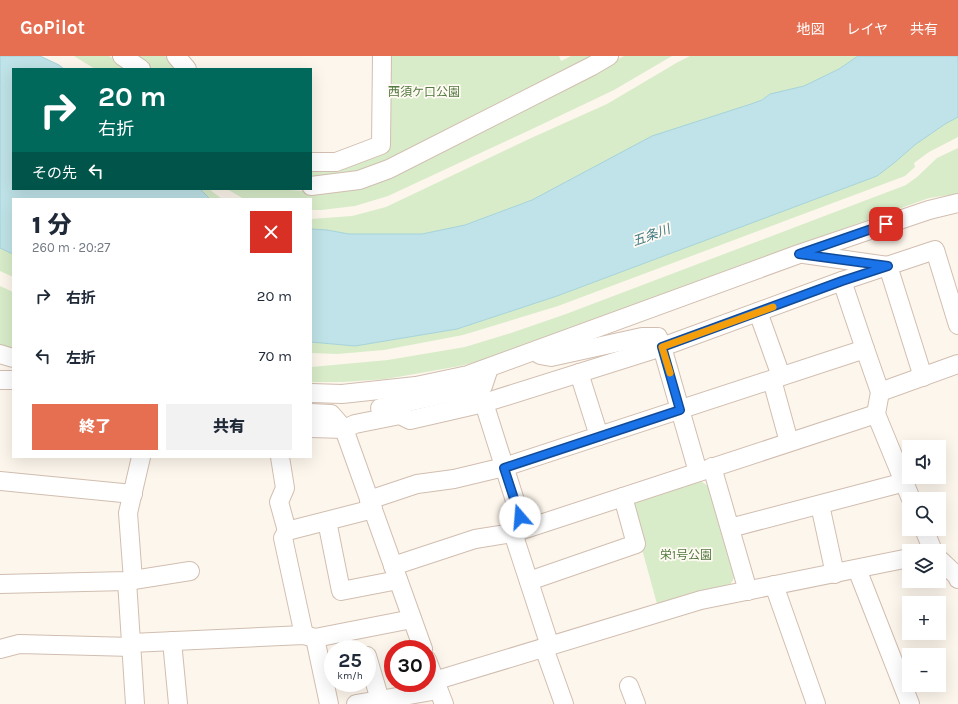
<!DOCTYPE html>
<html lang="ja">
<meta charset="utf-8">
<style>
body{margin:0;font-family:Karla,"Noto Sans JP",sans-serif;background:#f2f2f3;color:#1f2937;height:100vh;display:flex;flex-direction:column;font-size:15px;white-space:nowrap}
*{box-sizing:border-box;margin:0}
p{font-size:13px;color:#747a83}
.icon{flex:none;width:22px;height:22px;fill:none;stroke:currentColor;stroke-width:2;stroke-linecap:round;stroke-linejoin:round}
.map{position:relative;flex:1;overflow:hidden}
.details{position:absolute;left:12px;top:142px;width:300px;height:260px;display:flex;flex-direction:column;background:#fff;border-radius:0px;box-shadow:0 4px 16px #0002}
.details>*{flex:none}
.guide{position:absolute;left:12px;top:12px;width:300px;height:122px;border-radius:0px;box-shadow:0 4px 16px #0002;background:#00695c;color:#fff;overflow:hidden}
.controls{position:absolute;left:902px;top:384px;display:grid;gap:8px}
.controls a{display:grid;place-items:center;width:44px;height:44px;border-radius:0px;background:#fff;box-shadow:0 4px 16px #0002;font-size:20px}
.speed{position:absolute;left:324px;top:584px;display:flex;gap:8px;font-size:20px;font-weight:700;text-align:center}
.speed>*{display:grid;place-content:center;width:52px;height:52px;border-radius:50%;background:#fff;box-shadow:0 4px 16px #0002;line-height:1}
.speed small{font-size:10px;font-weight:400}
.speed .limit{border:6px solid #d22;background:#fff;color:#111}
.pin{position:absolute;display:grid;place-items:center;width:34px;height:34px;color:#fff;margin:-17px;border-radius:8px;box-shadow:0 2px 6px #0006}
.me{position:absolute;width:44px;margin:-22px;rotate:342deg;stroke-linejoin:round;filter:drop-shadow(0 0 3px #0008)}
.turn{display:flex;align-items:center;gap:14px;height:84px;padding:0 20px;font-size:18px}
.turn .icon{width:52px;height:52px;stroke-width:2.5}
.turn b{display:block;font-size:28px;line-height:34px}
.then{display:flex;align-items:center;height:38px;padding:0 20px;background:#0003;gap:8px;font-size:15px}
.round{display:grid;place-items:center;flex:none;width:42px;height:42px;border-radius:0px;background:#f2f2f3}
.overview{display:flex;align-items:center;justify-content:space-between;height:68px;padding:0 20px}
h1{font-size:24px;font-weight:800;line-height:30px}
.button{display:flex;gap:8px;margin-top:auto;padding:8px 20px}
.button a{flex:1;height:46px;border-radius:0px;background:#e76f51;color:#fff;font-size:16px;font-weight:800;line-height:46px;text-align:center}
.button a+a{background:#f2f2f3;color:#1f2937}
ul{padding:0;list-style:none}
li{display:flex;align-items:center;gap:12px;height:60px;padding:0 20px}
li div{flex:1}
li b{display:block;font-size:15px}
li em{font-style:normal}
header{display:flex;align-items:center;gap:24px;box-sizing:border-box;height:56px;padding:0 20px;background:#e76f51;color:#fff}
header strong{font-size:19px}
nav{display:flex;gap:22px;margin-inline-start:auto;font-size:14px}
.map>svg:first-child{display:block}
.green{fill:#d8ecc9}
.water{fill:#bfe3e8;stroke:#a5d3da}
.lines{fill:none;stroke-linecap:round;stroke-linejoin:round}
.street-casing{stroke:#d1beb0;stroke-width:20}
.street{stroke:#fff;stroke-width:18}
.route-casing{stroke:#114b97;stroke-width:10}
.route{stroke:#1a73e8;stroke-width:7}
.slow{stroke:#f59e0b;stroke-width:7}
.labels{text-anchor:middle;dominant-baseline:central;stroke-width:3.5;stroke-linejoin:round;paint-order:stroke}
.park-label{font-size:12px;fill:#537a41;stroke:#fffaf3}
.water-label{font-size:13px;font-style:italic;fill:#437c86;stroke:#fffaf3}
</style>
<header>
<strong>GoPilot</strong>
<nav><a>地図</a><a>レイヤ</a><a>共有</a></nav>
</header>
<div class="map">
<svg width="958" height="648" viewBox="0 0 958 648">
<rect width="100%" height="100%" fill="#fdf6ec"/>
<g class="green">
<polygon points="74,0 109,0 129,13 95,13"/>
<polygon points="132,0 165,0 171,4 180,13 151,13 143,9"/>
<polygon points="388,0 559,0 561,5 571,0 595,0 389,107 352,118 311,122 311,114 339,113 356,108 387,97"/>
<polygon points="624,0 672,0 614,34 530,74 388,140 355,150 321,154 311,154 311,143 244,143 227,133 279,133 312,136 593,17"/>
<polygon points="690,0 858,0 839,13 804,30 770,38 762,44 751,48 590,113 532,144 465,169 422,178 349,178 327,174 311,173 311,163 352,160 386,151 529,83 607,48 678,6"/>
<polygon points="958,61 958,81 929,96 914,107 915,111 905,120 558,250 463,279 384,294 337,298 311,297 311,286 355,290 457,273 557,240 877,120 894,107 916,88 945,68"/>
<polygon points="958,92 958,138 929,142 722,216 571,274 506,298 460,310 386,323 343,326 311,326 311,311 388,304 465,291 511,277 566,258 906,129 917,121 937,102"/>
<polygon points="200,133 209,133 222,143 210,143"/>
<polygon points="0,192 13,198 13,221 0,215"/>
<polygon points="0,230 13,236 13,291 7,292 0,291"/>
<polygon points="699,424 708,430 734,522 730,529 657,548 631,453 635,446"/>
</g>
<g class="water">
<polygon points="0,0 40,0 59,9 64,13 13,13 13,133 200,133 210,143 13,143 13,198 0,192"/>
<polygon points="858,0 958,0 958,61 945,68 916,88 894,107 877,120 557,240 457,273 355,290 311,286 311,173 327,174 349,178 422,178 465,169 532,144 652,80 751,48 762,44 770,38 804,30 839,13"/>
</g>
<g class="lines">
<g class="street-casing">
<g id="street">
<polyline points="122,0 141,13"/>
<polyline points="176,0 187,13"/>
<polyline points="311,106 336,106 381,89 382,0"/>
<polyline points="311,130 359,124 389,113 592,10 609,0"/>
<polyline points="804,198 888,210 923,321"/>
<polyline points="842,225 865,293"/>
<polyline points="758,256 781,320"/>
<polyline points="0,298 13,302"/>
<polyline points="540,299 551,301 642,281 658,281 662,291 698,416"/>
<polyline points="579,317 599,380"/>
<polyline points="0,324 13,324"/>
<polyline points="772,324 789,386"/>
<polyline points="880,336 958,308"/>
<polyline points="311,337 342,338 416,330 468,319 799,198 929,154 958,147"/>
<polyline points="484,347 524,473"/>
<polyline points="380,352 483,330 489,312"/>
<polyline points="311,357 331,358 344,373 423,593"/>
<polyline points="311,372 344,373 355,368 400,359 410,364 484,347 662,291 842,225 935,194 958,269"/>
<polyline points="280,401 285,432 279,446 287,475"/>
<polyline points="712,411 748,535"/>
<polyline points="0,425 133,438"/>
<polyline points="369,444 417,428 454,423 504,411 865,293 880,336 876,358 911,443"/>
<polyline points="820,449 835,518"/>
<polyline points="327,465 341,535 398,524"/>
<polyline points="730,472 905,426"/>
<polyline points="924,473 933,495"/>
<polyline points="513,477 550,590"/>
<polyline points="939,503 957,520 958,523"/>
<polyline points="393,510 475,483 513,477 876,358"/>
<polyline points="857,513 910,648"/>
<polyline points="133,524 128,457 141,401"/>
<polyline points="127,525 135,648"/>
<polyline points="529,525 636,488 623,441"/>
<polyline points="0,528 127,525 190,515"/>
<polyline points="774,529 816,648"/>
<polyline points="304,579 283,482 287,475 373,453"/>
<polyline points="315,582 329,648"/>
<polyline points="172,585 178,648"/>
<polyline points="131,587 304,579 315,582 412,563"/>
<polyline points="544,592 564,648"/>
<polyline points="0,593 19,588 132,591"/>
<polyline points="367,600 380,644"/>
<polyline points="427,604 444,648"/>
<polyline points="434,625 701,544 909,502"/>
<polyline points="629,630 636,648"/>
<polyline points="356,648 438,634"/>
</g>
</g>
<use href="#street" class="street"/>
</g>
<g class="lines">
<g class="route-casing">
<polyline id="route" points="520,461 504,412 680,354 662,291 842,225 888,210 799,198 886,168"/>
</g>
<use href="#route" class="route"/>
<polyline class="slow" points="670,317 662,291 773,251"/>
</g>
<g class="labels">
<g class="park-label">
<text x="424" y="36">西須ケ口公園</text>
<text x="686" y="499">栄1号公園</text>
</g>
<g class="water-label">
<text transform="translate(651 179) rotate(-20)">五条川</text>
</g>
</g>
</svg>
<div class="controls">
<a><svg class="icon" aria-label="sound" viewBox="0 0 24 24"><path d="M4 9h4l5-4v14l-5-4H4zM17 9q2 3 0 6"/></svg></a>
<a><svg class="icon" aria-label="search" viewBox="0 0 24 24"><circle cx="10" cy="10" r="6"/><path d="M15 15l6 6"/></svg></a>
<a><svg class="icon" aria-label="layers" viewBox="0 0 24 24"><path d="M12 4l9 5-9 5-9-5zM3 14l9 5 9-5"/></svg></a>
<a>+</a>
<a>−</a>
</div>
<div class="speed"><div>25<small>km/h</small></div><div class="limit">30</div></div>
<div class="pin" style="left:886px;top:168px;background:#d93025"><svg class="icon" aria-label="arrive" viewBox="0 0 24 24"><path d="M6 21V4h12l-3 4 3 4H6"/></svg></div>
<svg class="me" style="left:520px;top:461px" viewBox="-20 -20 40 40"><circle r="19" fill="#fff"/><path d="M0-13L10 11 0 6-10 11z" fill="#1a73e8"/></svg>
<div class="guide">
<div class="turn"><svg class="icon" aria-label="right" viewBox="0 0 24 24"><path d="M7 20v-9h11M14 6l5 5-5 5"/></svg><div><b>20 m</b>右折</div></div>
<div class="then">その先<svg class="icon" aria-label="left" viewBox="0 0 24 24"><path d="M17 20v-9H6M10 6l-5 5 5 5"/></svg></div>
</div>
<section class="details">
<div class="overview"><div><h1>1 分</h1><p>260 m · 20:27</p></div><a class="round" style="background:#d93025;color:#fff"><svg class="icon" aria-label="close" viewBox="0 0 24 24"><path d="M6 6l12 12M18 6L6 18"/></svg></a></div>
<ul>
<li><svg class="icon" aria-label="right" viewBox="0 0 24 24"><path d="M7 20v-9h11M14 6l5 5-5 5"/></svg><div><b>右折</b></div><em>20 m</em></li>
<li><svg class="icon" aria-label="left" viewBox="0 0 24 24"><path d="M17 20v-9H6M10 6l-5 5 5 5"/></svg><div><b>左折</b></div><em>70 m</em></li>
</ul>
<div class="button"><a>終了</a><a>共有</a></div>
</section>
</div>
